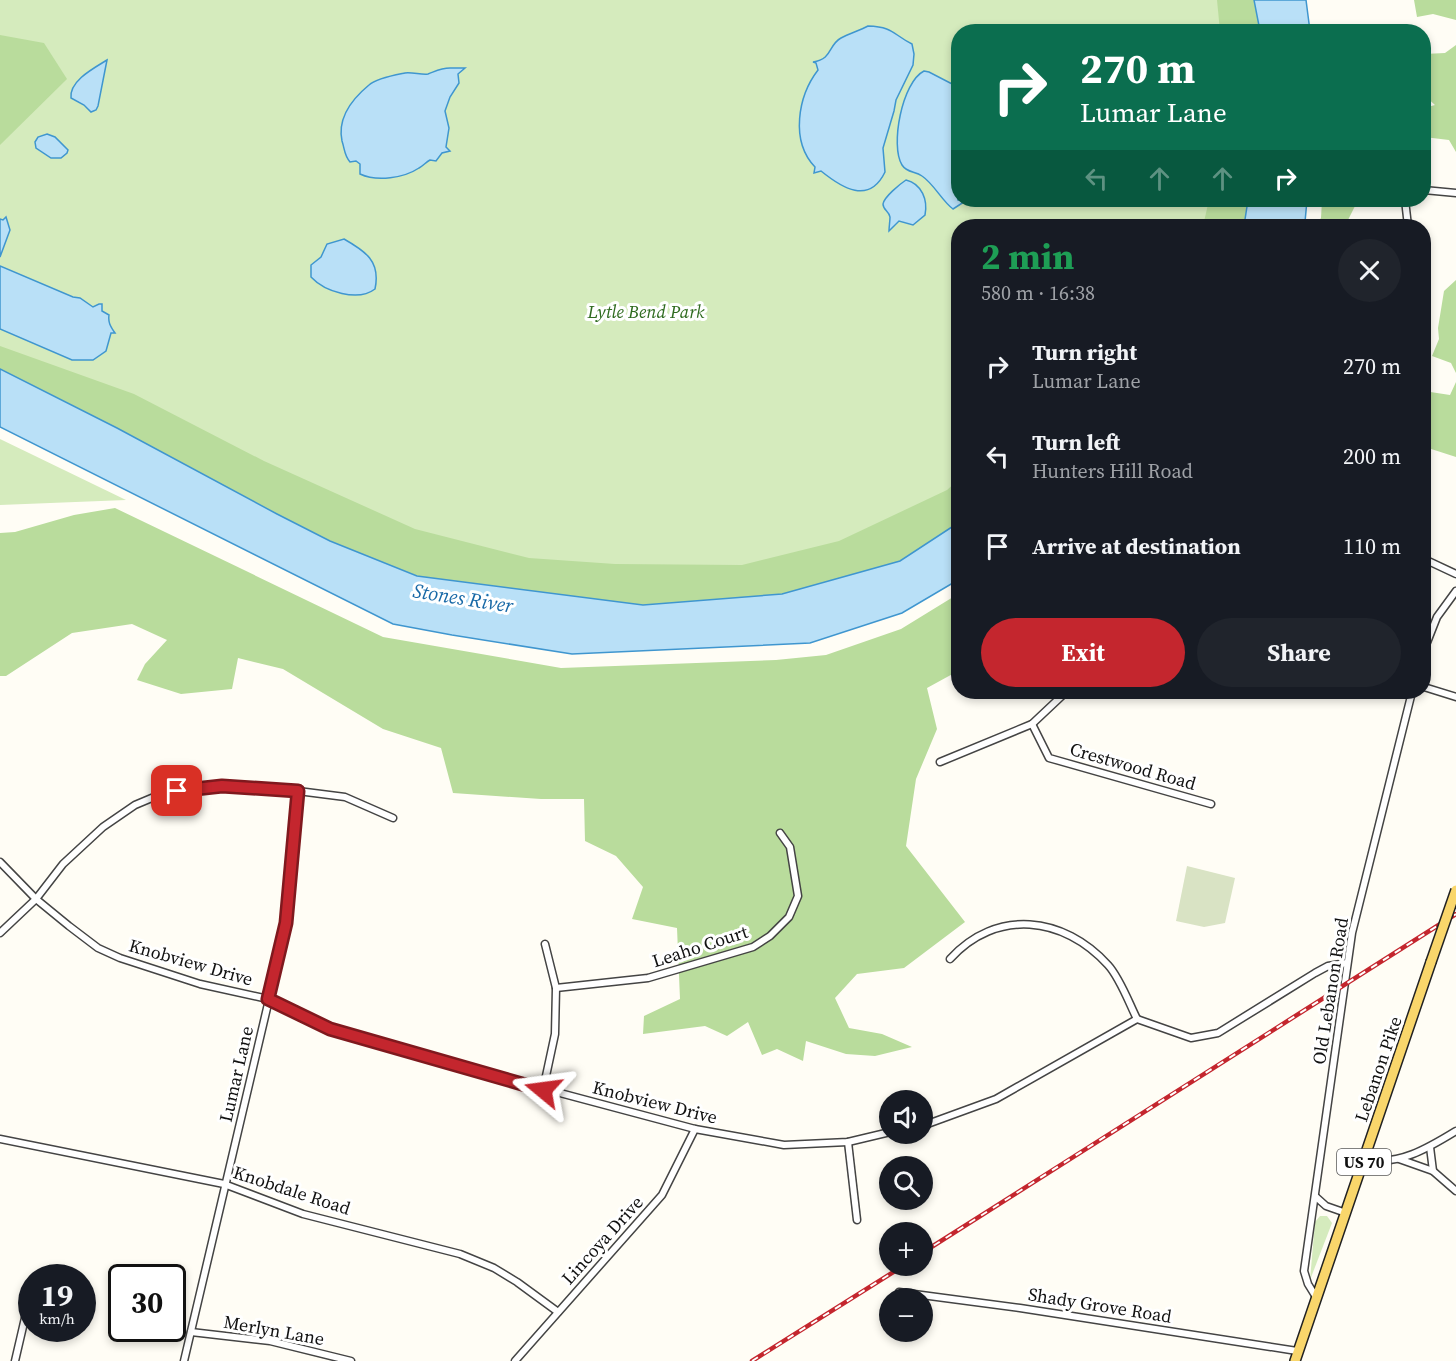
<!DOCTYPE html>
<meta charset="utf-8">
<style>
body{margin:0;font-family:"Source Serif 4",serif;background:#20242c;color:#f1f3f6;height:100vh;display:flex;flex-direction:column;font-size:22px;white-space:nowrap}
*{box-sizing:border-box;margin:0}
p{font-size:20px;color:#9ea1a6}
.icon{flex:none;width:33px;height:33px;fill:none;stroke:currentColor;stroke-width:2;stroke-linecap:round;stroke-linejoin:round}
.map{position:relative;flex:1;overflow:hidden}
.details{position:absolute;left:951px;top:219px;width:480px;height:480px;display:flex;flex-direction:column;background:#171b24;border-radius:24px;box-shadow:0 3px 9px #0003}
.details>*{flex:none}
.hud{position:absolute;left:951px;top:24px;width:480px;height:183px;border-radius:24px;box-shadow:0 3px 9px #0003;background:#0b6e4f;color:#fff;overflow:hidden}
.fabs{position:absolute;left:879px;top:1090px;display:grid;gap:12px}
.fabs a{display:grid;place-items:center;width:54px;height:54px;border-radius:50%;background:#171b24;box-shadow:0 3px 9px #0003;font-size:30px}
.speed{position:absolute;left:18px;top:1264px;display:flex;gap:12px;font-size:30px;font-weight:700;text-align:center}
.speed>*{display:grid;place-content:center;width:78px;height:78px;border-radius:50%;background:#171b24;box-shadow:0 3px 9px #0003;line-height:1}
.speed small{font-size:15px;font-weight:400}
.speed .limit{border:3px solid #111;border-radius:9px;background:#fff;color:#111}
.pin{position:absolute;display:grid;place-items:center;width:51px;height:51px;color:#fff;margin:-26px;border-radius:12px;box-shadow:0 3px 9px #0006}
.me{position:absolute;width:66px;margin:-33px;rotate:286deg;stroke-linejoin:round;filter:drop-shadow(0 0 4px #0008)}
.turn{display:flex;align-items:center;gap:21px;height:126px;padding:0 30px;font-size:27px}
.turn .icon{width:78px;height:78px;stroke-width:2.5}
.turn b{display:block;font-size:42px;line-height:51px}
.lanes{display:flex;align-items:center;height:57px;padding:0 30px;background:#0003;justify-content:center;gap:30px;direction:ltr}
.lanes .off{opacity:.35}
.round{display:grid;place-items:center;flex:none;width:63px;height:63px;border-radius:32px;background:#20242c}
.summary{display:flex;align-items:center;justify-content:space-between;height:102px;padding:0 30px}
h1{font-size:36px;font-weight:700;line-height:45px;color:#1e9e55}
.primary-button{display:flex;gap:12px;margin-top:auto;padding:12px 30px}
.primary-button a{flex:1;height:69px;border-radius:36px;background:#c4262e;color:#fff;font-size:24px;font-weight:700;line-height:69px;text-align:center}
.primary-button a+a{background:#20242c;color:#f1f3f6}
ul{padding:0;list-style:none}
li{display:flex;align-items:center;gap:18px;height:90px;padding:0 30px}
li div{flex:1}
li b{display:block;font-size:22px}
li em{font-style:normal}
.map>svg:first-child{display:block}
.green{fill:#d5ebbd}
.forest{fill:#b9dc9c}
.cemetery{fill:#d9e3c4}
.water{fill:#b9e0f7;stroke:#3f96cf;stroke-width:1.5}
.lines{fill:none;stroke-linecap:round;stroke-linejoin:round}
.street-casing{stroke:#444;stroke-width:9}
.primary-casing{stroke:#222;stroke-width:12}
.street{stroke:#fff;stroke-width:6}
.primary{stroke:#f9d66b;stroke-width:9}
.rail-casing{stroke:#c4262e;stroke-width:4.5}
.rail{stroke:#fff;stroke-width:2;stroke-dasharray:7;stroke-linecap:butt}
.primary-bridge-casing{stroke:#222;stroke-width:12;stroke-linecap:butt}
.primary-bridge{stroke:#f9d66b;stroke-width:9}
.route-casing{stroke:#7f191e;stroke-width:15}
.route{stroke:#c4262e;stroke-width:10}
.labels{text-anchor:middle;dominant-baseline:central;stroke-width:6;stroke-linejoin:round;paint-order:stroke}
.shield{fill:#fff;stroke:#585858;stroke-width:1.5}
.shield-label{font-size:16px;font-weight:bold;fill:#111}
.park-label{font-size:18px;font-style:italic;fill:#2f6b1f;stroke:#fff}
.street-label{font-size:18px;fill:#111;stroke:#fff}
.water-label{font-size:20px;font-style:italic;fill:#1768a6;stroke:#fff}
</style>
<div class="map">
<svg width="1456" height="1361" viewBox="0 0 1456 1361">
<rect width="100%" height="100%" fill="#fffdf5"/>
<g class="green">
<polygon points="0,0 1300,0 1305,31 958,32 958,200 1302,200 1295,226 958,226 958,563 946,572 616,622 302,526 0,369"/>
<polygon points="0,439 126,500 0,505"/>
<polygon points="1320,1216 1327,1216 1332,1223 1310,1280 1315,1222"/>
</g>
<g class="forest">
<polygon points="1217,0 1254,0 1260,31 1220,31"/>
<polygon points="1414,0 1456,0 1456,20 1433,14 1417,17"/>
<polygon points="0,35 44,43 67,79 0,145"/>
<polygon points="1456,45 1456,152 1449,140 1424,137 1424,108 1435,105 1424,95 1424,54 1445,53"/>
<polygon points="1209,200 1248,200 1244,226 1203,226"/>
<polygon points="1322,200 1358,200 1345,226 1316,226 1321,218"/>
<polygon points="1456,280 1456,373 1451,363 1432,356 1439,339 1438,328 1444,291"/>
<polygon points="0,346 134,394 264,461 415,529 529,558 615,564 742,565 839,541 947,490 958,480 958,523 900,561 782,594 643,605 417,576 330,541 277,514 117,428 0,369"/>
<polygon points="1456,382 1456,457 1425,447 1429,426 1424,419 1424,391 1450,395"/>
<polygon points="115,508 383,637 561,668 776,660 826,655 901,629 958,594 958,671 927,688 937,729 916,779 906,846 965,922 904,968 857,974 835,998 849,1028 882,1034 912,1047 875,1056 846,1054 806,1041 803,1061 777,1049 762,1055 748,1022 727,1036 705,1026 643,1034 644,1016 680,999 677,928 632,919 643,887 616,856 585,841 584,799 541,799 453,793 441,748 383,729 283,669 238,658 232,689 181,694 137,680 145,664 167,640 132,624 72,633 6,676 0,676 0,533 15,532 74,515"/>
</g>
<polygon class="cemetery" points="1187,866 1235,878 1225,923 1204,927 1176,921"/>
<g class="water">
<polygon points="1254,0 1306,0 1310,31 1260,31"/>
<path d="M868 26C894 27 892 34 912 44L914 54 913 65 896 100 894 111 883 148 885 172C869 205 842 188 821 171L814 173 815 167C790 141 798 96 818 70L816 63 813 62C833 59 828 45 841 38 850 33 859 31 868 26Z"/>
<path d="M107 60 98 106 96 110 91 112 84 105 71 98C69 81 94 68 107 60Z"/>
<path d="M450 68H465L458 74 459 83 450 97 445 111 449 128 446 147 450 151 442 153 436 161 430 160C426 162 423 166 419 168 404 178 377 182 360 174V164L356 161 350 162C344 155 345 150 342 141 337 117 352 99 369 85 377 78 395 75 405 73 412 72 422 75 428 74 436 71 441 68 450 68Z"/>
<path d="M924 71 929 72 958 87V200H967L953 209C942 201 934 184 922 176 915 171 907 173 902 165 890 146 902 82 924 71Z"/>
<polygon points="47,134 55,137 68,150 67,153 61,158 51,158 36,148 35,142 38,137"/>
<path d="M906 180C922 184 928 200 925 215L913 225 899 221 889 231C889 227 890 221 890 217 889 211 883 210 883 204 884 197 900 184 906 180Z"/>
<polygon points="1248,200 1307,200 1305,222 1302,226 1244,226"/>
<polygon points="6,217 10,230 0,257 0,219 3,220"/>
<path d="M344 239C365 251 381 261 375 289 358 302 325 292 311 277V265L321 257 327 244Z"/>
<path d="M0 266 73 297 80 298 93 307 99 304H102V311L109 315C108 322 110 326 115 333H111L106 351 93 360H72L0 329Z"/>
<polygon points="0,369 117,428 277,514 330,541 417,576 643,605 782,594 900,561 958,523 958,580 902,613 810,643 572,654 452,635 393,624 0,427"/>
</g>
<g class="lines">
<g class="street-casing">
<g id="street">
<polyline points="1424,190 1456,193"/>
<polyline points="1405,200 1408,226"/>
<polyline points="1424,559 1456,574"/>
<polyline points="1424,650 1437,617 1456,591"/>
<polyline points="1424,687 1456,697"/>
<polyline points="1032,724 1049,758 1211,804"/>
<polyline points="940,762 1032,724 1066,692"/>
<polyline points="0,862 36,899 69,926 98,948 120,958 200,984 268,999 330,1029 388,1047 695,1129 784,1145 848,1142 890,1132"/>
<polyline points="0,933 36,899 63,864 103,827 135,805 166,792 222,786 298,791 345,797 393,818"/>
<path d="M950 959C996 908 1064 916 1108 965 1120 978 1129 1003 1137 1019"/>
<polyline points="556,988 648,978 753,947 770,936 789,917 798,896 790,847 780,833"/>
<polyline points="543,1090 555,1034 556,988 545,944"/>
<polyline points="922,1126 996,1099 1137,1019 1191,1038 1218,1033 1315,973 1328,966 1347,963"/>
<polyline points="0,1139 224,1184 303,1214 460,1254 494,1268 517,1282 558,1312"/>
<polyline points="848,1142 857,1220"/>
<polyline points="1430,1147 1433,1171"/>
<path d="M1365 1158C1396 1168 1430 1147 1456 1131"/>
<polyline points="1399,1159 1433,1171 1456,1191"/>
<polyline points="1316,1197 1326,1206 1346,1213"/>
<polyline points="899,1292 1020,1308 1297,1351"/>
<polyline points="1316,1297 1308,1284 1304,1271 1352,933 1412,692"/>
<polyline points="191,1332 270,1341 351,1361"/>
<polyline points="15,1361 25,1318"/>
<polyline points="184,1361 287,923 298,791"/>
<polyline points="515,1361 662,1195 695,1129"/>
</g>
</g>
<g class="primary-casing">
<polyline id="primary" points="1295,1361 1431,962"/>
</g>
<use href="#street" class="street"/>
<use href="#primary" class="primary"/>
<g class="rail-casing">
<g id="rail">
<polyline points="922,1253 1456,914"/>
<polyline points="752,1361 903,1266"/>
</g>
</g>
<use href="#rail" class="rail"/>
<g class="primary-bridge-casing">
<polyline id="primary-bridge" points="1431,962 1456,890"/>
</g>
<use href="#primary-bridge" class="primary-bridge"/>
</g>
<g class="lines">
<g class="route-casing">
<polyline id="route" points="177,791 222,786 298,791 286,923 268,999 330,1029 543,1090"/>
</g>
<use href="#route" class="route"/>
</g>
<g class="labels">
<rect class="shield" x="1337" y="1149" width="54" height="26" rx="4.5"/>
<g class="shield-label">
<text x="1364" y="1162">US 70</text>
</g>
<g class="park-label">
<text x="646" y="311">Lytle Bend Park</text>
</g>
<g class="street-label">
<text transform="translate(1133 766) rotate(16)">Crestwood Road</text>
<text transform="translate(700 946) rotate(-18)">Leaho Court</text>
<text transform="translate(191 962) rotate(16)">Knobview Drive</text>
<text transform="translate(1330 991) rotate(-81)">Old Lebanon Road</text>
<text transform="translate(1378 1069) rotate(-71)">Lebanon Pike</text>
<text transform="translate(236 1074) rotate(-77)">Lumar Lane</text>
<text transform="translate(655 1102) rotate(14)">Knobview Drive</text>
<text transform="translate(292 1190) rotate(18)">Knobdale Road</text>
<text transform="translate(602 1240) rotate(-48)">Lincoya Drive</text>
<text transform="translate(1100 1305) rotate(9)">Shady Grove Road</text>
<text transform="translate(274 1330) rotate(10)">Merlyn Lane</text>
</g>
<g class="water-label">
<text transform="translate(463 598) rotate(9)">Stones River</text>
</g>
</g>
</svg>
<div class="fabs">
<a><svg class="icon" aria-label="sound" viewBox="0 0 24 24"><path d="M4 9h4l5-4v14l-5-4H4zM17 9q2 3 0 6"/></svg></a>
<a><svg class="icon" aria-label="search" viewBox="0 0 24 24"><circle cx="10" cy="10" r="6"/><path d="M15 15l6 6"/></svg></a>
<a>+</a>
<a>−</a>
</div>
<div class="speed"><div>19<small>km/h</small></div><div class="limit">30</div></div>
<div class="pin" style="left:177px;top:791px;background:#d93025"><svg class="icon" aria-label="arrive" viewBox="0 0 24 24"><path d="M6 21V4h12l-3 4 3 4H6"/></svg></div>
<svg class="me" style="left:543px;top:1090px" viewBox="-20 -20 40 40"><path d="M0-17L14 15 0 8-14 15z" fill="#c4262e" stroke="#fff" stroke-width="4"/></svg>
<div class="hud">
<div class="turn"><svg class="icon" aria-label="right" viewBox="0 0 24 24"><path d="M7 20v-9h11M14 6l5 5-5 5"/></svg><div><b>270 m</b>Lumar Lane</div></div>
<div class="lanes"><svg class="icon off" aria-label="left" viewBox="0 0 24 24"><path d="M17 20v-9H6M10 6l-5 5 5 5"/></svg><svg class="icon off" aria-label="ahead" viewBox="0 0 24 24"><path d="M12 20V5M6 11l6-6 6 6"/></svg><svg class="icon off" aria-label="ahead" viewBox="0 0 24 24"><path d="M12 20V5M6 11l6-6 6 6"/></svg><svg class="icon" aria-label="right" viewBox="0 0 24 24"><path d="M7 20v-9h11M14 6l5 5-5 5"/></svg></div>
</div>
<section class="details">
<div class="summary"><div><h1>2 min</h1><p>580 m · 16:38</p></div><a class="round"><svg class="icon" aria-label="close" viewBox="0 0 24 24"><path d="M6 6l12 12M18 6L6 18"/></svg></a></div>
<ul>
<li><svg class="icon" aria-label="right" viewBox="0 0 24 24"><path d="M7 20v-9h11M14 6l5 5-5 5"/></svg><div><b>Turn right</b><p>Lumar Lane</p></div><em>270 m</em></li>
<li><svg class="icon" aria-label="left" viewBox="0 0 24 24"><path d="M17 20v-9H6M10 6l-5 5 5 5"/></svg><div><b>Turn left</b><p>Hunters Hill Road</p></div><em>200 m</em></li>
<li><svg class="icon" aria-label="arrive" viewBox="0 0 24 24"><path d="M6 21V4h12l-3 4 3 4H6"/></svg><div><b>Arrive at destination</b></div><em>110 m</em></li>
</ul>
<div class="primary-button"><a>Exit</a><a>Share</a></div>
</section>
</div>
